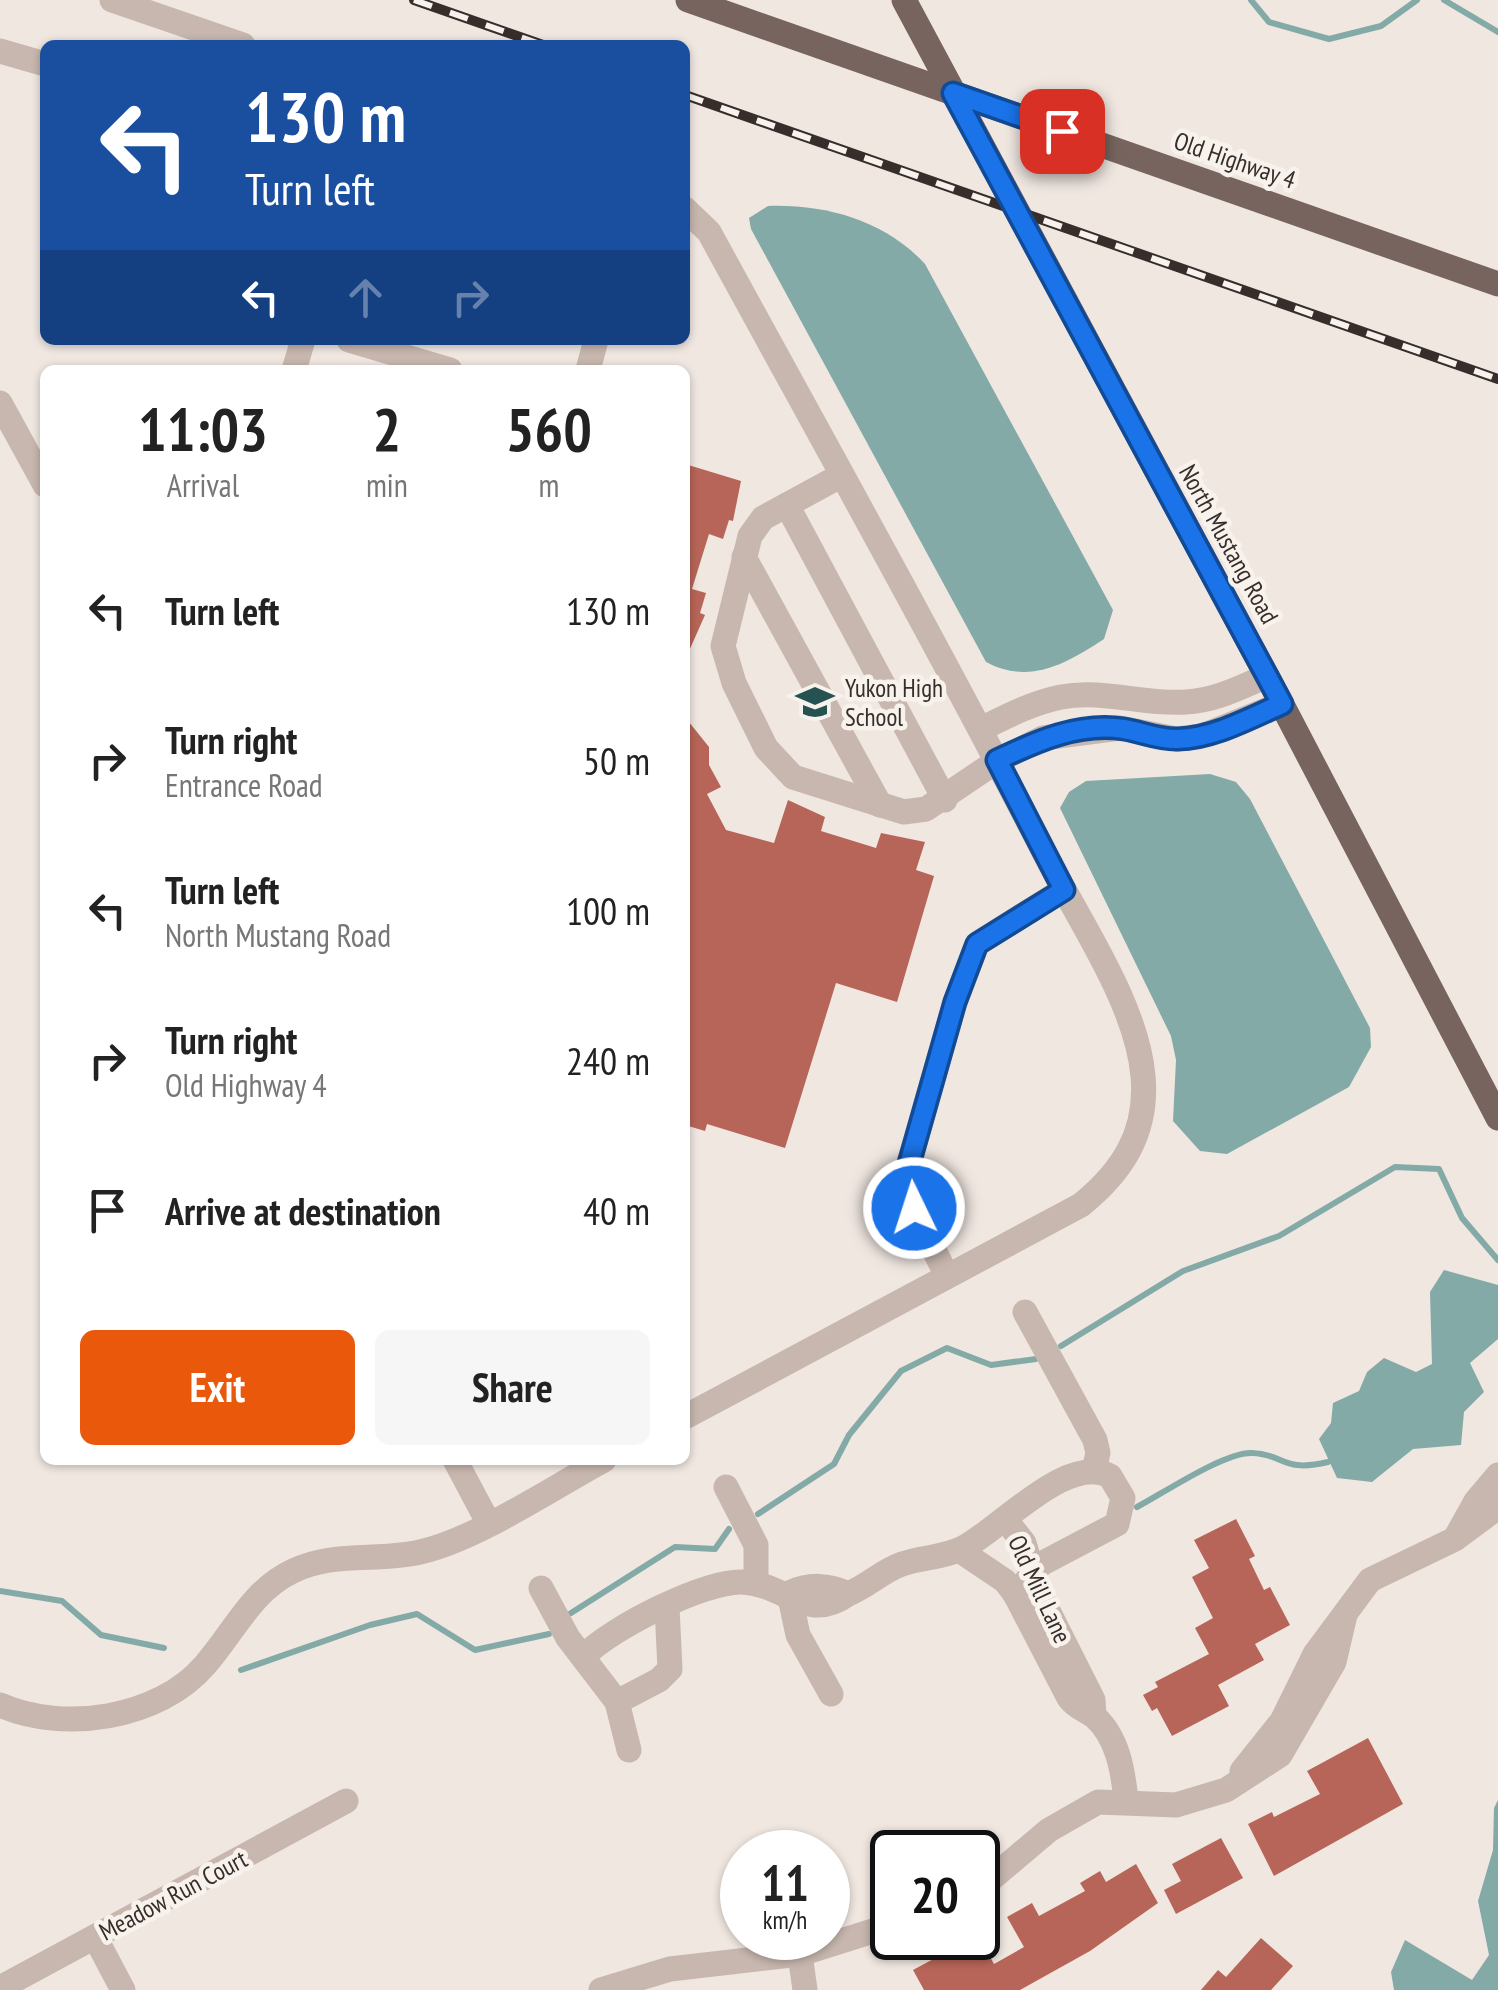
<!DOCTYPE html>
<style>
body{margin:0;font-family:"PT Sans Narrow",sans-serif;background:#f6f6f6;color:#222;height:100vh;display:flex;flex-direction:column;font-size:38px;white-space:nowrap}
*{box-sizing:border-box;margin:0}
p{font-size:32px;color:#767676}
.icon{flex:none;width:55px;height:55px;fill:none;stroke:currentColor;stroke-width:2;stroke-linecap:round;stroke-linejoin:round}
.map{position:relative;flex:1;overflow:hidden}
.details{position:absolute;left:40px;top:365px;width:650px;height:1100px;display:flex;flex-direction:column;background:#fff;border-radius:15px;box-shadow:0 2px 8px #0004}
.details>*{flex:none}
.top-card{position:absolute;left:40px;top:40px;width:650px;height:305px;border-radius:15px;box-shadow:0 2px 8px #0004;background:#1a4fa0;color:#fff;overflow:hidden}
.speed{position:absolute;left:720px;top:1830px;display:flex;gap:20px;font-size:50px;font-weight:700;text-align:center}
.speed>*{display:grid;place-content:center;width:130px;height:130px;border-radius:50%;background:#fff;box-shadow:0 2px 8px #0004;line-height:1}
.speed small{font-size:25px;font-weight:400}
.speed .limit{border:5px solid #111;border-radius:15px;background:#fff;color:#111}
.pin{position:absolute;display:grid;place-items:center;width:85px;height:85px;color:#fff;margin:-42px;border-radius:20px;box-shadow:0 5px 15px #0006}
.me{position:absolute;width:110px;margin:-55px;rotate:356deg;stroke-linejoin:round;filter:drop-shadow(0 0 8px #0008)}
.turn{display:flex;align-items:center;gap:35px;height:210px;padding:0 40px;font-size:45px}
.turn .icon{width:130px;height:130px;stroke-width:2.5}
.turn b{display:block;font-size:70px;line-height:85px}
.lanes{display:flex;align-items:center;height:95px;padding:0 40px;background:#0003;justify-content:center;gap:50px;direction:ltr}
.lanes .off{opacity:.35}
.eta{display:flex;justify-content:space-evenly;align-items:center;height:170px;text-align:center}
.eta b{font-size:60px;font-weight:700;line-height:70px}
.cta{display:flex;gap:20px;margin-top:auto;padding:20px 40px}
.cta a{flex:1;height:115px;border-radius:15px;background:#ea580c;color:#fff;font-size:40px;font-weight:700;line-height:115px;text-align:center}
.cta a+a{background:#f6f6f6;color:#222}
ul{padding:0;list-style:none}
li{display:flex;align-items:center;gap:30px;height:150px;padding:0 40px}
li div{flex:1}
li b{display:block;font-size:38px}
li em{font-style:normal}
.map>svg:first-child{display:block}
.water{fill:#83aaa7}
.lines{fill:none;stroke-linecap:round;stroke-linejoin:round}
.stream{stroke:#83aaa7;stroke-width:6}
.building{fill:#b76558}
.minor{stroke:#c7b7ae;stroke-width:25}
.major{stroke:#77645e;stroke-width:25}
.rail-casing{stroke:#372e2b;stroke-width:10}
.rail{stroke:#f8f2ed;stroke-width:6;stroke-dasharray:19;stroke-linecap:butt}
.route-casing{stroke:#114b97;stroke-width:25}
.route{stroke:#1a73e8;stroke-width:18}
.labels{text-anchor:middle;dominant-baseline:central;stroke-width:9;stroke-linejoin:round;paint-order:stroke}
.street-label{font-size:25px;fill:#372e2b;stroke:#f8f2ed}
.poi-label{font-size:25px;fill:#372e2b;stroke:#f8f2ed;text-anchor:start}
</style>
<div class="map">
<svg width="1498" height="1990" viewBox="0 0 1498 1990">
<rect width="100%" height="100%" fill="#f0e7e1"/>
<g class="water">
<path d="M768 206C827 204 885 221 925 264L1113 610 1104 639C1066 664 1029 685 986 662L751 229 749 218Z"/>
<polygon points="1210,774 1236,782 1250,799 1370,1028 1371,1047 1349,1087 1227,1154 1200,1151 1173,1121 1176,1060 1171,1036 1060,808 1069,792 1086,781"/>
<polygon points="1444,1270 1498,1285 1498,1339 1470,1363 1484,1392 1464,1412 1461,1445 1413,1449 1372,1482 1337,1478 1319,1439 1331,1423 1333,1403 1359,1391 1367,1372 1384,1358 1416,1372 1432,1364 1430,1292"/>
<polygon points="1498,1800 1498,1990 1394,1990 1391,1972 1405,1940 1472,1980 1489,1955 1478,1901 1493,1850 1494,1808"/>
</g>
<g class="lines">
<g class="stream">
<polyline points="1251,0 1269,22 1329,39 1381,26 1417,0"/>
<polyline points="1444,0 1498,32"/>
<polyline points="1061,1346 1183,1271 1279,1236 1395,1167 1439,1169 1462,1218 1498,1260"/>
<path d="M1137 1507C1162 1494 1224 1452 1252 1453 1285 1454 1282 1473 1328 1462"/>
<polyline points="758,1514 834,1464 849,1435 901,1371 947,1348 991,1365 1036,1359"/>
<polyline points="0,1591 62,1601 101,1635 164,1648"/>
<polyline points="571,1613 675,1547 715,1549 729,1529"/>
<polyline points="241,1670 370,1625 417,1614 475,1650 549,1634"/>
</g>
</g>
<g class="building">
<polygon points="685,464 741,481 733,521 729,520 723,539 709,534 692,589 706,593 700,613 705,615 689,651 685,650"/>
<polygon points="685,717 709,747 709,765 721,787 707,794 726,830 774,843 788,800 825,817 821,831 876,848 881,833 925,842 916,870 934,876 897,1002 836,983 785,1148 707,1124 705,1131 685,1125"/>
<polygon points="1236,1519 1255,1556 1249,1559 1264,1590 1270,1587 1290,1625 1255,1644 1264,1660 1218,1685 1229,1706 1172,1736 1157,1708 1152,1711 1143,1695 1158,1687 1155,1682 1209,1654 1195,1628 1213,1618 1192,1577 1209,1568 1194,1540"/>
<polygon points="1368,1738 1403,1804 1274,1876 1248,1824 1272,1812 1274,1817 1320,1794 1307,1771"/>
<polygon points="1221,1838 1243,1878 1176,1914 1164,1890 1181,1881 1172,1864"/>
<polygon points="1136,1864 1158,1903 1090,1951 1020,1990 924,1990 913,1970 978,1935 994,1964 1024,1947 1007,1917 1032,1903 1039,1916 1085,1891 1080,1883 1100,1871 1106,1882"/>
<polygon points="1261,1938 1293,1966 1271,1990 1201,1990 1218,1970 1226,1977"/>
</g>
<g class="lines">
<g class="minor">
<polyline points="112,0 243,45"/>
<polyline points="0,51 45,64"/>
<path d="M685 209 709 232C822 439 938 646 1046 856 1079 921 1137 1004 1143 1076 1148 1132 1123 1171 1081 1205L685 1417"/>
<polyline points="349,340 450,370"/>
<polyline points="294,370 303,340"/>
<polyline points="588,370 596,340"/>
<polyline points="0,403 45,485"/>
<polyline points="842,475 763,518 750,536 723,646 734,683 766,748 793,777 904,812 926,809 997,761 1043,738 1120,728 1177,739 1202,736 1281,704"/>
<polyline points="787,505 945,800"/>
<polyline points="744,557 880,805"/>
<path d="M981 729C1007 716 1032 703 1061 697 1103 689 1144 705 1186 702 1215 701 1241 687 1267 676"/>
<path d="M947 1276C929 1239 908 1206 909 1163L955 1002 977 944 1063 890"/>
<polyline points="1025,1312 1095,1440 1098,1453 1094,1470"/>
<polyline points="455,1460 488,1522"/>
<polyline points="726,1487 756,1545 756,1584"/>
<polyline points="1005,1519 1024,1543 1039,1593 1093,1700 1094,1716"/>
<polyline points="1456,1537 1476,1501 1498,1475"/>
<path d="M959 1550 1005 1581 1015 1594 1069 1698C1077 1709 1085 1709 1095 1717 1118 1738 1123 1771 1126 1800"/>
<polyline points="541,1588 568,1638 617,1702 629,1750"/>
<polyline points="789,1593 798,1635 831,1694"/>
<path d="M848 1594C868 1586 882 1571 902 1564 922 1557 943 1558 963 1548 1000 1529 1067 1453 1110 1476L1123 1498 1117 1524 1041 1564 1015 1594"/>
<path d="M584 1656C611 1628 704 1581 742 1582 787 1584 806 1624 848 1594 829 1584 808 1584 789 1593"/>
<polyline points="617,1702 659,1680 670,1669 667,1607"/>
<path d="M0 1705C63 1733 159 1719 205 1665 234 1632 252 1590 293 1571 334 1551 377 1562 420 1552 475 1540 552 1488 604 1460"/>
<polyline points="1242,1771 1282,1721 1315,1654 1370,1580 1455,1539 1498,1507"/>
<polyline points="978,1890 1049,1830 1098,1802 1176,1805 1226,1790 1280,1755 1334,1662 1345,1615"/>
<polyline points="95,1937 123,1990"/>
<polyline points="800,1954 805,1990"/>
<polyline points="0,1988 346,1801"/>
<polyline points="601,1990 670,1969 800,1954 892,1925"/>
</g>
<g class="major">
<polyline points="688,0 1498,284"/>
<polyline points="904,0 1267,676 1498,1118"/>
</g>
<g class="rail-casing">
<g id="rail">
<polyline points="414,0 543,45"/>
<polyline points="685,95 1498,379"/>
</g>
</g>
<use href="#rail" class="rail"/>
</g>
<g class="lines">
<g class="route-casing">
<path id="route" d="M914 1208 908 1190 909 1164 955 1002 977 944 1064 890 997 760C1037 741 1079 722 1124 729 1142 732 1160 740 1178 739 1214 738 1250 718 1282 704L953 93 1062 131"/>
</g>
<use href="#route" class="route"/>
</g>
<defs>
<g id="school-bare" transform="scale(3)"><path d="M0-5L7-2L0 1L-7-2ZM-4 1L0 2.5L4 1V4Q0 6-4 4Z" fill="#265352" stroke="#f8f2ed" stroke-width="2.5" paint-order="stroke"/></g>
</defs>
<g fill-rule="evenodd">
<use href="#school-bare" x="815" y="702"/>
</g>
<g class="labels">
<g class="street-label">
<text transform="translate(1235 160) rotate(19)">Old Highway 4</text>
<text transform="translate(1229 544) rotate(61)">North Mustang Road</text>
<text transform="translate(1040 1589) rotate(65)">Old Mill Lane</text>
<text transform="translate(173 1895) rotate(-28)">Meadow Run Court</text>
</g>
<g class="poi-label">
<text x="845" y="688">Yukon High<tspan x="845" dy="29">School</tspan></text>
</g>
</g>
</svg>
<div class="speed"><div>11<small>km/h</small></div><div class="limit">20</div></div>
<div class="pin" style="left:1062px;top:131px;background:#d93025"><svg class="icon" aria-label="arrive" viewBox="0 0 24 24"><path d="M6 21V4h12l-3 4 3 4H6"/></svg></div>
<svg class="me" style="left:914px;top:1208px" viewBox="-20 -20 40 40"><circle r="17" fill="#1a73e8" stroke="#fff" stroke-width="3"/><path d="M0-11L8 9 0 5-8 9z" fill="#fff"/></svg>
<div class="top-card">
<div class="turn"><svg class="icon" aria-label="left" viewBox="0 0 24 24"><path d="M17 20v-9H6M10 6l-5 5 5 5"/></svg><div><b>130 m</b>Turn left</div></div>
<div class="lanes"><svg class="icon" aria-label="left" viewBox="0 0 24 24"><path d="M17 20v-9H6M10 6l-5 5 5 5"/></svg><svg class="icon off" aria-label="ahead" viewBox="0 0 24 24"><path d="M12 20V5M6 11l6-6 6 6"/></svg><svg class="icon off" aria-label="right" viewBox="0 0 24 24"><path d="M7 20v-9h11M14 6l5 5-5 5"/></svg></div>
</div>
<section class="details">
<div class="eta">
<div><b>11:03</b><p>Arrival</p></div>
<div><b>2</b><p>min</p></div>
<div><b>560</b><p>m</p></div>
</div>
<ul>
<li><svg class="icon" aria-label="left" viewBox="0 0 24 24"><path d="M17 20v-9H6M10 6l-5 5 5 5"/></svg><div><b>Turn left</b></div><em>130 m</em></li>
<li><svg class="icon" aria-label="right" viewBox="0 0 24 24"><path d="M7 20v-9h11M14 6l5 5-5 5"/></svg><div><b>Turn right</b><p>Entrance Road</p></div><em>50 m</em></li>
<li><svg class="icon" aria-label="left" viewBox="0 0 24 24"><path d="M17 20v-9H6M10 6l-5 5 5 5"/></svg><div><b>Turn left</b><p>North Mustang Road</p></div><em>100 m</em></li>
<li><svg class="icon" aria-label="right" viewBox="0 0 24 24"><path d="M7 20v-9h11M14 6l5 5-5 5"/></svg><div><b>Turn right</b><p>Old Highway 4</p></div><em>240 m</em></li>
<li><svg class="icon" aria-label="arrive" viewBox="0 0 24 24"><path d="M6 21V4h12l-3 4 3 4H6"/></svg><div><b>Arrive at destination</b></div><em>40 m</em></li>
</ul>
<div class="cta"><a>Exit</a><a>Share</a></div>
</section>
</div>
